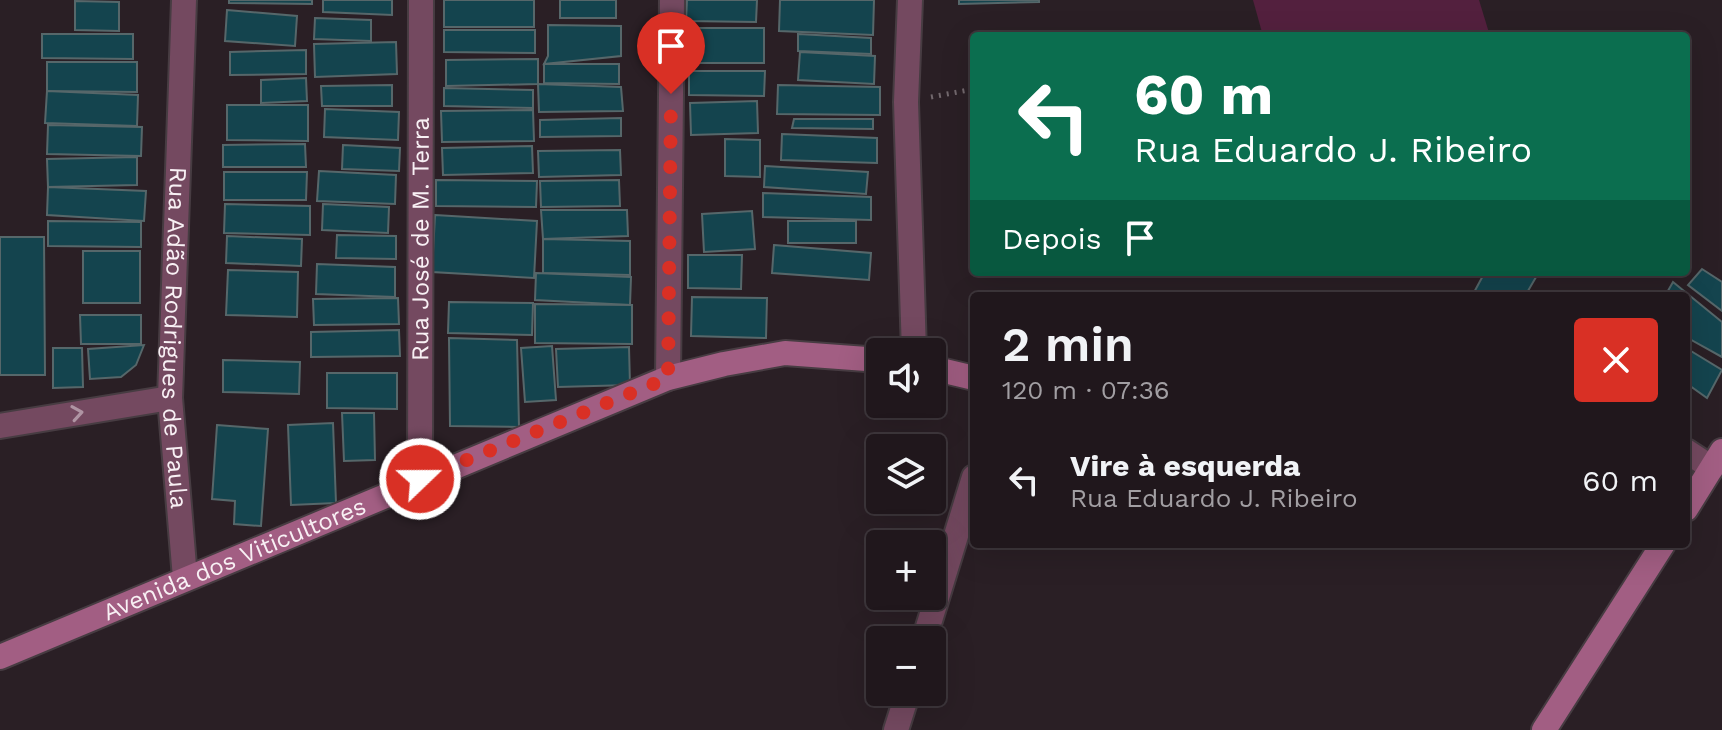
<!DOCTYPE html>
<html lang="pt">
<meta charset="utf-8">
<style>
body{margin:0;font-family:"Work Sans",sans-serif;background:#2d2429;color:#f1f3f6;height:100vh;display:flex;flex-direction:column;font-size:30px;white-space:nowrap}
*{box-sizing:border-box;margin:0}
p{font-size:26px;color:#a29fa3}
.icon{flex:none;width:44px;height:44px;fill:none;stroke:currentColor;stroke-width:2;stroke-linecap:round;stroke-linejoin:round}
.map{position:relative;flex:1;overflow:hidden}
.details{position:absolute;left:970px;top:292px;width:720px;height:256px;display:flex;flex-direction:column;background:#20171c;border-radius:8px;box-shadow:0 8px 32px #0002,0 0 0 2px #3d363b}
.details>*{flex:none}
.banner{position:absolute;left:970px;top:32px;width:720px;height:244px;border-radius:8px;box-shadow:0 8px 32px #0002,0 0 0 2px #3d363b;background:#0b6e4f;color:#fff;overflow:hidden}
.controls{position:absolute;left:866px;top:338px;display:grid;gap:16px}
.controls a{display:grid;place-items:center;width:80px;height:80px;border-radius:8px;background:#20171c;box-shadow:0 8px 32px #0002,0 0 0 2px #3d363b;font-size:40px}
.pin{position:absolute;display:grid;place-items:center;width:68px;height:68px;color:#fff;margin:-82px -34px;border-radius:50% 50% 50% 0;rotate:-45deg;box-shadow:0 0 8px #0007}
.pin .icon{rotate:45deg}
.me{position:absolute;width:88px;margin:-44px;rotate:68deg;stroke-linejoin:round;filter:drop-shadow(0 0 6px #0008)}
.turn{display:flex;align-items:center;gap:28px;height:168px;padding:0 32px;font-size:36px}
.turn .icon{width:104px;height:104px;stroke-width:2.5}
.turn b{display:block;font-size:56px;line-height:68px}
.then{display:flex;align-items:center;height:76px;padding:0 32px;background:#0003;gap:16px;font-size:30px}
.round{display:grid;place-items:center;flex:none;width:84px;height:84px;border-radius:8px;background:#2d2429}
.overview{display:flex;align-items:center;justify-content:space-between;height:136px;padding:0 32px}
h1{font-size:48px;font-weight:600;line-height:60px}
ul{padding:0;list-style:none}
li{display:flex;align-items:center;gap:24px;height:104px;padding:0 32px}
li div{flex:1}
li b{display:block;font-size:30px}
li em{font-style:normal}
.map>svg:first-child{display:block}
.green{fill:#53203e}
.building{fill:#14444e;stroke:#56676a;stroke-width:2}
.lines{fill:none;stroke-linecap:round;stroke-linejoin:round}
.minor-casing{stroke:#473c42;stroke-width:28}
.secondary-casing{stroke:#473c42;stroke-width:28}
.path{stroke:#72686d;stroke-width:5;stroke-dasharray:2 6;stroke-linecap:butt}
.minor{stroke:#744960;stroke-width:24}
.secondary{stroke:#a25e83;stroke-width:24}
.oneway{stroke:#af94a3}
.route{stroke:#d93025;stroke-width:14;stroke-dasharray:0 25.2}
.labels{text-anchor:middle;dominant-baseline:central;stroke-width:8;stroke-linejoin:round;paint-order:stroke}
.street-label{font-size:24px;fill:#f8f0f4;stroke:#0f0a0d}
</style>
<div class="map">
<svg width="1722" height="730" viewBox="0 0 1722 730">
<rect width="100%" height="100%" fill="#2a1f25"/>
<polygon class="green" points="1253,0 1479,0 1490,36 1263,36"/>
<g class="building">
<polygon points="229,0 312,0 312,4 229,3"/>
<polygon points="323,0 392,0 392,15 323,12"/>
<rect x="444" y="0" width="90" height="27"/>
<rect x="560" y="0" width="56" height="18"/>
<polygon points="687,0 757,0 756,22 686,21"/>
<polygon points="780,0 874,0 873,35 779,31"/>
<polygon points="959,0 1039,0 1039,2 959,4"/>
<polygon points="75,1 119,2 119,31 75,30"/>
<polygon points="227,10 297,16 295,46 225,41"/>
<polygon points="315,18 371,20 371,41 314,39"/>
<polygon points="548,25 621,26 621,56 544,64 548,56"/>
<polygon points="691,28 764,28 764,63 692,63"/>
<polygon points="444,30 535,30 535,53 444,52"/>
<polygon points="42,34 133,34 133,59 42,58"/>
<polygon points="798,34 871,38 871,54 798,51"/>
<polygon points="396,42 397,74 315,77 314,44"/>
<polygon points="306,50 306,74 230,75 230,52"/>
<polygon points="800,52 875,56 874,84 798,80"/>
<polygon points="538,59 538,84 446,86 446,60"/>
<polygon points="47,62 137,62 137,92 47,91"/>
<polygon points="544,64 619,64 619,84 544,83"/>
<polygon points="689,71 765,71 764,96 689,95"/>
<polygon points="306,78 307,101 261,103 261,80"/>
<polygon points="538,84 621,87 623,111 539,112"/>
<polygon points="392,85 392,106 322,106 321,86"/>
<polygon points="778,85 880,87 880,115 777,114"/>
<polygon points="444,88 533,90 533,108 444,106"/>
<polygon points="47,91 138,95 137,126 45,123"/>
<polygon points="757,101 758,133 691,135 690,103"/>
<polygon points="227,105 308,105 308,141 227,140"/>
<polygon points="325,109 399,112 398,140 324,137"/>
<polygon points="533,110 534,141 442,142 441,111"/>
<polygon points="621,118 621,136 540,137 540,120"/>
<polygon points="794,119 873,119 873,129 792,128"/>
<polygon points="48,125 142,127 141,156 47,154"/>
<polygon points="782,134 877,138 877,163 781,160"/>
<polygon points="725,139 760,140 760,177 725,176"/>
<polygon points="305,144 306,167 223,167 223,145"/>
<polygon points="343,145 400,148 399,171 342,169"/>
<polygon points="532,146 533,173 443,175 442,148"/>
<polygon points="620,150 621,175 539,177 538,151"/>
<polygon points="137,157 137,185 48,187 47,159"/>
<polygon points="765,166 868,172 866,194 764,187"/>
<polygon points="319,171 396,175 395,204 317,201"/>
<polygon points="224,172 307,172 306,200 224,200"/>
<polygon points="436,180 537,181 536,207 436,206"/>
<polygon points="619,180 620,206 541,207 540,181"/>
<polygon points="48,187 146,191 144,221 47,215"/>
<polygon points="763,193 871,197 871,220 763,217"/>
<polygon points="225,204 310,206 310,235 224,233"/>
<polygon points="323,204 389,207 388,233 322,230"/>
<polygon points="541,210 627,210 628,236 543,239"/>
<polygon points="752,211 755,249 704,252 702,214"/>
<polygon points="435,215 537,221 534,278 432,272"/>
<polygon points="48,221 141,222 141,247 48,246"/>
<rect x="788" y="221" width="68" height="22"/>
<polygon points="337,235 396,236 396,259 336,258"/>
<polygon points="227,236 302,239 301,266 226,263"/>
<polygon points="0,237 44,237 45,375 0,375"/>
<polygon points="543,239 630,241 630,275 543,273"/>
<polygon points="774,245 871,253 869,280 772,273"/>
<rect x="83" y="251" width="57" height="52"/>
<polygon points="688,255 742,255 741,289 688,288"/>
<polygon points="317,264 395,267 395,297 316,294"/>
<polygon points="1702,269 1722,282 1722,311 1688,285"/>
<polygon points="228,270 298,272 297,317 226,315"/>
<polygon points="1485,272 1539,272 1525,296 1472,296"/>
<polygon points="536,273 631,277 630,305 535,300"/>
<polygon points="1673,282 1722,322 1722,357 1686,337 1686,296 1665,296"/>
<polygon points="692,297 767,298 766,338 691,336"/>
<polygon points="398,298 399,324 314,325 313,299"/>
<polygon points="449,302 533,303 532,335 448,333"/>
<polygon points="535,304 632,305 632,344 535,343"/>
<polygon points="80,315 141,315 141,344 81,344"/>
<polygon points="399,330 400,356 311,357 311,332"/>
<polygon points="449,338 517,340 519,427 450,426"/>
<polygon points="144,345 136,365 121,377 90,379 88,349"/>
<polygon points="552,346 556,400 525,402 521,348"/>
<polygon points="629,347 630,385 558,387 556,349"/>
<polygon points="53,348 82,348 83,387 53,388"/>
<polygon points="1686,348 1722,370 1707,398 1686,383"/>
<polygon points="223,360 300,362 299,394 223,392"/>
<polygon points="327,373 397,373 397,409 327,408"/>
<polygon points="342,413 374,413 375,460 344,461"/>
<polygon points="333,423 336,503 291,505 288,425"/>
<polygon points="217,425 268,429 261,526 234,524 235,501 212,499"/>
</g>
<g class="lines">
<g class="minor-casing">
<g id="minor">
<path id="s1" d="M184 0 170 398 185 578"/>
<polyline points="910,0 906,102 914,352"/>
<polyline points="668,378 672,0"/>
<polyline points="0,426 170,398"/>
<polyline points="1686,451 1712,468"/>
<path id="s2" d="M420 479 421 0"/>
<polyline points="924,640 974,477"/>
<polyline points="896,730 908,692"/>
</g>
</g>
<g class="secondary-casing">
<g id="secondary">
<polyline points="932,368 974,378"/>
<polyline points="1686,509 1722,451"/>
<path id="s3" d="M0 657 668 378 724 364 785 353 880 360"/>
<polyline points="1544,730 1663,544"/>
</g>
</g>
<polyline class="path" points="931,97 974,89"/>
<use href="#minor" class="minor"/>
<use href="#secondary" class="secondary"/>
</g>
<defs><path id="oneway-chevron" d="M-2-3.5L2.5 0L-2 3.5" fill="none" stroke-width="1.6" stroke-linecap="round" stroke-linejoin="round" transform="scale(2)"/></defs>
<use class="oneway" href="#oneway-chevron" transform="translate(77 413) rotate(-9)"/>
<g class="lines">
<polyline class="route" points="420,479 668,378 671,94"/>
</g>
<g class="labels">
<g class="street-label">
<text stroke="none"><textPath href="#s2" startOffset="240">Rua José de M. Terra</textPath></text>
<text stroke="none"><textPath href="#s1" startOffset="338">Rua Adão Rodrigues de Paula</textPath></text>
<text stroke="none"><textPath href="#s3" startOffset="254">Avenida dos Viticultores</textPath></text>
</g>
</g>
</svg>
<div class="controls">
<a><svg class="icon" aria-label="sound" viewBox="0 0 24 24"><path d="M4 9h4l5-4v14l-5-4H4zM17 9q2 3 0 6"/></svg></a>
<a><svg class="icon" aria-label="layers" viewBox="0 0 24 24"><path d="M12 4l9 5-9 5-9-5zM3 14l9 5 9-5"/></svg></a>
<a>+</a>
<a>−</a>
</div>
<div class="pin" style="left:671px;top:94px;background:#d93025"><svg class="icon" aria-label="arrive" viewBox="0 0 24 24"><path d="M6 21V4h12l-3 4 3 4H6"/></svg></div>
<svg class="me" style="left:420px;top:479px" viewBox="-20 -20 40 40"><circle r="17" fill="#d93025" stroke="#fff" stroke-width="3"/><path d="M0-11L8 9 0 5-8 9z" fill="#fff"/></svg>
<div class="banner">
<div class="turn"><svg class="icon" aria-label="left" viewBox="0 0 24 24"><path d="M17 20v-9H6M10 6l-5 5 5 5"/></svg><div><b>60 m</b>Rua Eduardo J. Ribeiro</div></div>
<div class="then">Depois<svg class="icon" aria-label="arrive" viewBox="0 0 24 24"><path d="M6 21V4h12l-3 4 3 4H6"/></svg></div>
</div>
<section class="details">
<div class="overview"><div><h1>2 min</h1><p>120 m · 07:36</p></div><a class="round" style="background:#d93025;color:#fff"><svg class="icon" aria-label="close" viewBox="0 0 24 24"><path d="M6 6l12 12M18 6L6 18"/></svg></a></div>
<ul>
<li><svg class="icon" aria-label="left" viewBox="0 0 24 24"><path d="M17 20v-9H6M10 6l-5 5 5 5"/></svg><div><b>Vire à esquerda</b><p>Rua Eduardo J. Ribeiro</p></div><em>60 m</em></li>
</ul>
</section>
</div>
